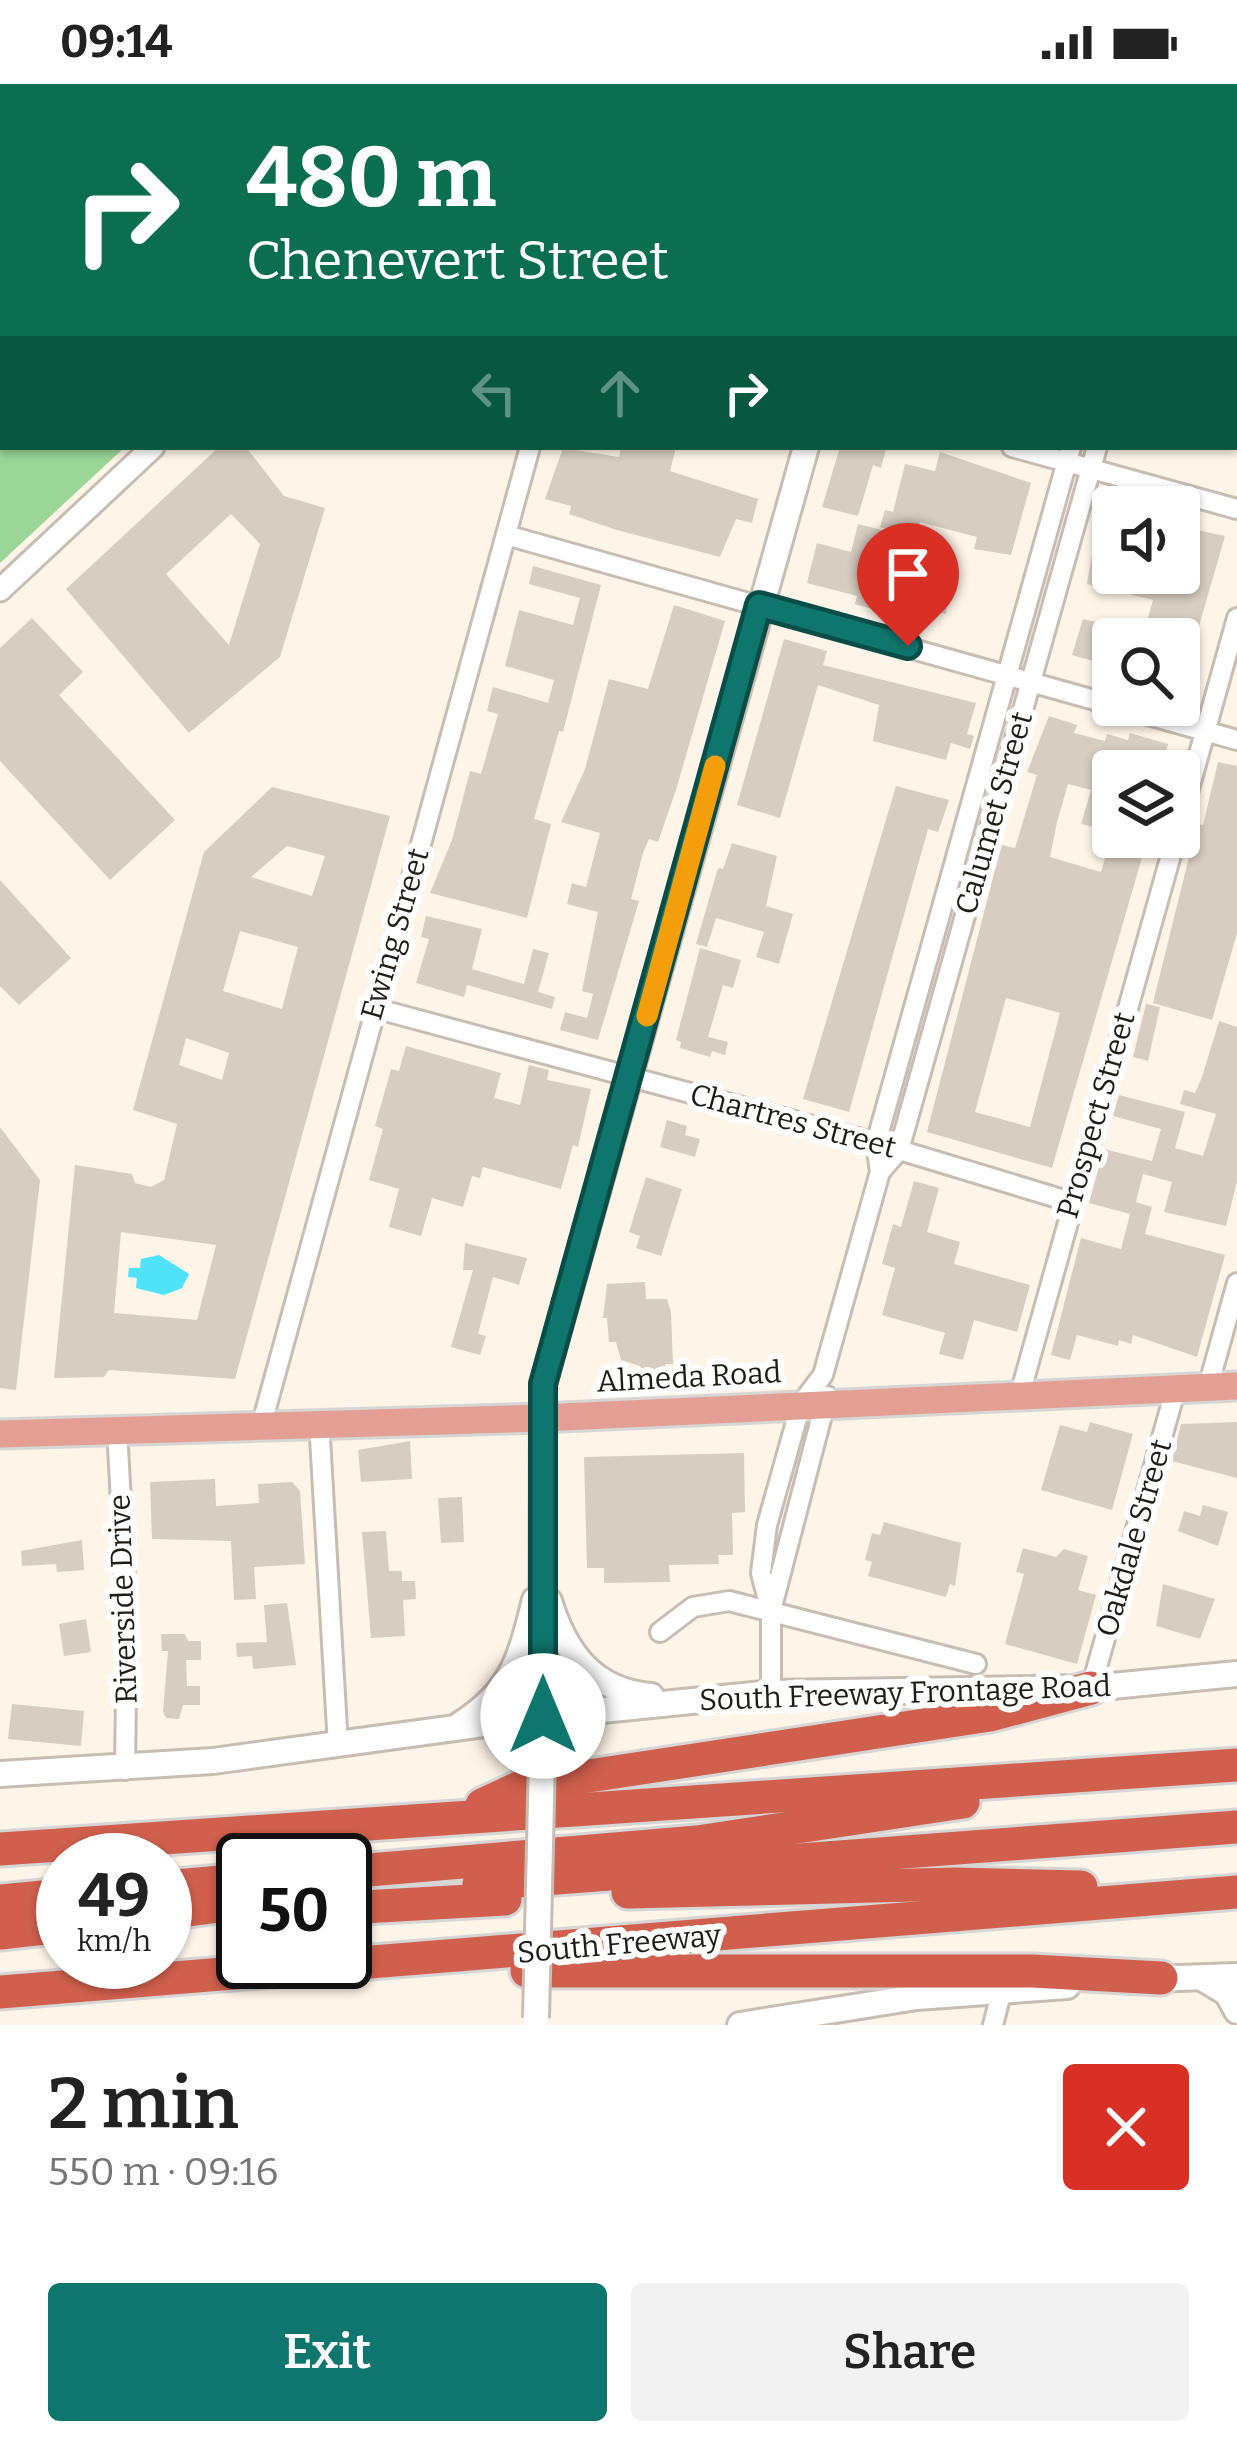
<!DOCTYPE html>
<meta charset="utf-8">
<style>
body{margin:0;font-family:Bitter,serif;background:#f2f2f2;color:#222;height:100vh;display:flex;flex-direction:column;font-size:45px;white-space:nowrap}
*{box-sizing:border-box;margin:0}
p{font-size:39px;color:#767676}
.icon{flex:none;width:66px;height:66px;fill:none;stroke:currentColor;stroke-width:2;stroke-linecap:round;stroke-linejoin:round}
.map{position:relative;height:1941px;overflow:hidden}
.drawer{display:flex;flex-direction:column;background:#fff;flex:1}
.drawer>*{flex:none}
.guide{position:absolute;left:0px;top:0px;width:1239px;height:366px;box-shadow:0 3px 9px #0004;background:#0b6e4f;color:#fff;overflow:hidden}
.controls{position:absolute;left:1092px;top:402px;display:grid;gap:24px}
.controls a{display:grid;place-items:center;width:108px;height:108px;border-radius:12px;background:#fff;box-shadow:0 3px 9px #0004;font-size:60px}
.speed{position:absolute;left:36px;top:1749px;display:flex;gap:24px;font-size:60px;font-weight:700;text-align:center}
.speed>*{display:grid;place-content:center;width:156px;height:156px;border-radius:50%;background:#fff;box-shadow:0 3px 9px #0004;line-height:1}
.speed small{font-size:30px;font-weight:400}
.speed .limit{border:6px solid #111;border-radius:18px;background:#fff;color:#111}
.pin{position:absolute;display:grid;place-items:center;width:102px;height:102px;color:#fff;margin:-123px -51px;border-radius:50% 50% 50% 0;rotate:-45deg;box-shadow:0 0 12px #0007}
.pin .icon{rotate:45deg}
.me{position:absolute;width:132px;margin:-66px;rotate:0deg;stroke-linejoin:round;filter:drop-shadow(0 0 9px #0008)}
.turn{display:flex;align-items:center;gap:42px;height:252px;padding:0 48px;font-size:54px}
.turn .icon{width:156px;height:156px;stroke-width:2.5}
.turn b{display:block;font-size:84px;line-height:102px}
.lanes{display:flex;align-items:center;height:114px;padding:0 48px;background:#0003;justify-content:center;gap:60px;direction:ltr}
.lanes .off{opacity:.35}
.round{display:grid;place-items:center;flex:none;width:126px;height:126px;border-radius:12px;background:#f2f2f2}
.head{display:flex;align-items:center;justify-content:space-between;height:204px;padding:0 48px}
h1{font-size:72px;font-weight:600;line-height:90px}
.cta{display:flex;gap:24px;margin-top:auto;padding:24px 48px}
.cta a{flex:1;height:138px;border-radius:12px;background:#0f766e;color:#fff;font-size:48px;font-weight:600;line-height:138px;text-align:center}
.cta a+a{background:#f2f2f2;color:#222}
.status{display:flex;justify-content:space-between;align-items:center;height:84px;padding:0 60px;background:#fff;direction:ltr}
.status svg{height:33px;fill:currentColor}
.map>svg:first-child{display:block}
.green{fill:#9ad698}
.water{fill:#50e2f9}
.building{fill:#d7cdc1;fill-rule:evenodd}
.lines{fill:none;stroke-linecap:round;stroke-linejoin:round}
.minor-casing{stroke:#c7bdb2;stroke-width:24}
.tertiary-casing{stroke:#c7bdb2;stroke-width:27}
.secondary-casing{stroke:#c7bdb2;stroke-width:30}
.primary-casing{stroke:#d7d6d5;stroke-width:33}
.motorway-casing{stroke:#d7d6d5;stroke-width:39}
.minor{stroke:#fff;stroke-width:18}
.tertiary{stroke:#fff;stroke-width:21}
.secondary{stroke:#fff;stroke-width:24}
.primary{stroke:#e39f94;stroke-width:27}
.motorway{stroke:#d05f4d;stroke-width:33}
.secondary-bridge-casing{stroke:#c7bdb2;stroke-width:30;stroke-linecap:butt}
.secondary-bridge{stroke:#fff;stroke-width:24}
.route-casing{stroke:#0a4d48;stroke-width:30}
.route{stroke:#0f766e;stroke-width:21}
.slow{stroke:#f59e0b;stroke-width:21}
.labels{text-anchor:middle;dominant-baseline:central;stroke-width:12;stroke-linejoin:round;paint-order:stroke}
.street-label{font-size:30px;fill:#1f1c17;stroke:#fff}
</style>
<div class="status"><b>09:14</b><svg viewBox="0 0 49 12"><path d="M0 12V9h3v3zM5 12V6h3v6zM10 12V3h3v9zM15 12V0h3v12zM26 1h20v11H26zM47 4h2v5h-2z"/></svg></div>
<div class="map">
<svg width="1237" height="1941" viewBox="0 0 1237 1941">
<rect width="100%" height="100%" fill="#fef4e8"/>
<polygon class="green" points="0,0 68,0 3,3 3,363 125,363 0,479"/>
<polygon class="water" points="159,1171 189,1190 182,1204 164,1211 136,1204 137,1194 128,1193 129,1184 140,1184 141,1175"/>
<g class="building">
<path d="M219 363H246L284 412 325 424 280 573 189 649 66 505ZM231 430 260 460 229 561 166 490Z"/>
<polygon points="621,363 676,363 670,387 758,415 752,439 736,435 720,473 617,446 569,430 571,422 545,415 563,364 619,373"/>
<polygon points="840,363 886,365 881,384 873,381 858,432 822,423"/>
<polygon points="940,368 1031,399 1011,471 974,465 977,453 920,438 916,453 880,443 885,426 893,428 905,380 935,387"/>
<polygon points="1101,417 1113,420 1113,489 1179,489 1179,442 1225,452 1191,570 1197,571 1196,579 1183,624 1179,623 1179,542 1148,534 1153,516 1087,500"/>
<polygon points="858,440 882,446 873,478 875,488 885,490 876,526 855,520 857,512 807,499 817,459 851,468"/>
<polygon points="533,482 601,501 563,648 559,647 534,735 551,740 527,834 430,809 452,756 470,687 481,690 498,630 487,627 493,603 548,619 554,596 505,582 519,526 573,541 580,514 529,500"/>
<polygon points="928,484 950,489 946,530 915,522"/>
<polygon points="674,521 725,537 676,706 658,758 649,755 643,769 631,815 639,817 598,956 560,946 565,928 587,934 593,910 582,907 598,828 567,820 572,799 586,803 600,749 561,738 585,685 609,595 648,605"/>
<polygon points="32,534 83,588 59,611 175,736 110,796 0,677 0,564"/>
<polygon points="1083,535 1119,543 1121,535 1145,541 1146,555 1106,555 1100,579 1072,571"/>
<polygon points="784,555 827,567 823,581 976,619 967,650 974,652 970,665 951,659 946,676 873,657 879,621 818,601 780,734 737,721"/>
<path d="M1049 632 1077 641 1074 649 1105 657 1107 650 1128 656 1130 649 1168 660 1161 687H1113V735L1105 733 1102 745 1081 740 1091 706 1068 700 1057 738 1050 773 1101 788 1109 761 1143 770 1052 1084 927 1048 994 790 1002 761 1015 764 1037 691 1027 688ZM1006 914 1060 929 1030 1043 975 1028Z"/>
<polygon points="1218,678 1237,682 1237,849 1212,936 1153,919 1197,740 1203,741"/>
<polygon points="896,702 949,716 938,748 928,745 849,1028 803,1015"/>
<path d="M272 703 390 732 235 1295 109 1286 104 1293 54 1294 75 1081 132 1090 135 1099 151 1103 164 1096 177 1040 133 1026 204 768ZM287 762 325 772 312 812 251 793ZM240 847 298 863 282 925 223 907ZM186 954 229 969 222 996 179 981ZM121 1148 216 1161 197 1236 114 1229Z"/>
<polygon points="732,759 777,772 766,822 793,830 779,880 756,873 764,848 716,834 707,863 696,860 718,784 723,785"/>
<polygon points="0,796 71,874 19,921 0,902"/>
<polygon points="426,832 482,845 472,885 524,900 533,865 549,869 538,908 555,913 552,925 467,901 464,913 416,899 429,855 421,853"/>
<polygon points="700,864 741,876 733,904 723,901 708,953 728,958 725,971 712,967 710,973 680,964 681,958 676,956"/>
<polygon points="1146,920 1160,923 1148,977 1133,973"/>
<polygon points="1219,937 1237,943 1237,1097 1226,1142 1164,1128 1172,1098 1143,1090 1136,1118 1152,1123 1145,1150 1225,1171 1197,1273 1133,1251 1131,1260 1119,1256 1118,1262 1077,1251 1070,1276 1051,1271 1081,1154 1121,1165 1130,1130 1089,1119 1104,1065 1152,1077 1161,1045 1113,1032 1119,1011 1185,1028 1175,1064 1203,1072 1216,1030 1180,1020 1184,1006 1195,1009 1202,993"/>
<polygon points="406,962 501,989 494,1014 520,1021 529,981 549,986 547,996 591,1005 578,1063 573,1061 561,1105 483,1083 480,1094 472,1092 463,1123 432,1114 421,1152 389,1143 399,1105 369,1096 383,1045 375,1042 391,985 399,987"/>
<polygon points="667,1036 687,1042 685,1051 700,1055 695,1073 660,1063"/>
<polygon points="0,1043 40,1096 16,1306 0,1304"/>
<polygon points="646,1093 682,1105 661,1172 636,1164 640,1152 629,1148"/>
<polygon points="914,1097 939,1104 927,1148 960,1158 954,1180 1030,1201 1017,1248 974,1236 963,1276 939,1270 945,1249 882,1231 895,1184 882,1180 893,1140 901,1143"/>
<polygon points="465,1159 527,1174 519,1201 493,1193 478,1250 486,1252 480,1271 451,1263 473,1186 463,1186"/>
<polygon points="645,1198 646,1215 667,1215 671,1228 673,1280 665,1280 666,1289 644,1290 640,1282 621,1276 616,1258 609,1258 607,1234 603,1234 607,1200"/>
<polygon points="1090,1338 1133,1350 1112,1426 1041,1406 1060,1341 1087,1348"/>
<polygon points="1237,1338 1237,1394 1172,1377 1181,1340"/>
<polygon points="410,1357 412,1395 361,1398 358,1366"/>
<polygon points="744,1369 745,1428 732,1429 733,1471 718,1471 719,1480 669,1481 670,1498 604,1499 604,1484 587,1484 584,1373"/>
<polygon points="215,1395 216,1422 259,1419 258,1400 292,1398 300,1407 305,1480 254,1483 256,1515 234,1516 231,1457 152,1455 150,1398"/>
<polygon points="462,1413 464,1458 441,1459 438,1414"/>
<polygon points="1203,1421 1228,1428 1218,1462 1178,1447 1184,1427 1200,1432"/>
<polygon points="884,1438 961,1459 955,1502 950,1500 946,1513 868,1492 872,1478 865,1476 872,1449 880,1451"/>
<polygon points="386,1447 389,1487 402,1487 402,1497 415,1497 416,1515 403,1516 405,1552 371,1554 362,1448"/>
<polygon points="82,1456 84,1486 57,1488 56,1480 22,1482 21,1467"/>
<polygon points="1023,1464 1056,1473 1064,1465 1088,1472 1078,1506 1096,1511 1077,1580 1005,1560 1024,1490 1016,1488"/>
<polygon points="1163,1500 1215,1515 1200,1555 1156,1542"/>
<polygon points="287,1519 296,1581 253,1585 252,1572 237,1573 236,1559 267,1558 264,1521"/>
<polygon points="86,1535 91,1568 64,1572 59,1540"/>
<polygon points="161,1550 185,1550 188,1557 201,1557 201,1576 186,1576 187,1602 200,1602 200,1621 183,1621 179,1635 166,1634 163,1628 168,1567 162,1567"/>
<polygon points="12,1620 84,1627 81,1662 8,1655"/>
</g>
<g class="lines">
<g class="minor-casing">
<g id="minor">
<polyline points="548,0 558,3"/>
<polyline points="660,0 671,3"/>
<polyline points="631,3 632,0"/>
<polyline points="1172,3 1173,0"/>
<polyline points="1197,3 1198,0"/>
<polyline points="1236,161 1237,161"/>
<polyline points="1236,193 1237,194"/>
<polyline points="1012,363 1237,425"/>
<polyline points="506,451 1237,656"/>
<polyline points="1179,741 1237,534"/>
<polyline points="374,924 876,1059 1071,1118"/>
<polyline points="880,1088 899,1066 1097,363"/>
<polyline points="1208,1303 1237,1199"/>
<polyline points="1020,1310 1176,753"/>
<polyline points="319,1337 338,1662"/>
<polyline points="262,1339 530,363"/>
<polyline points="117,1344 127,1531 125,1686"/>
<polyline points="772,1523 827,1312"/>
<polyline points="660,1548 693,1523 729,1517 976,1580"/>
<polyline points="1091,1604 1176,1304"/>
<polyline points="771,1609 771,1528 761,1489 767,1441 801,1320 823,1291 880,1088 876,1059 1071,363"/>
<polyline points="993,1941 1002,1906"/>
</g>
</g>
<g class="tertiary-casing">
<g id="tertiary">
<polyline points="353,3 353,0"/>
<polyline points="0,506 153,363"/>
</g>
</g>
<g class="secondary-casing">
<g id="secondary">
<polyline points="906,3 907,0"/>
<path d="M549 1517C565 1569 593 1607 651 1612"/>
<path d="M461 1640C514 1606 520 1574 535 1516"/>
<polyline points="542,1673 543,1300 806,363"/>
<polyline points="0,1690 213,1677 543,1632 771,1609 1091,1604 1237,1590"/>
<polyline points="1202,1894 1227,1909 1237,1927"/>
<polyline points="1149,1895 1237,1892"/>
<polyline points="740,1941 917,1913 1067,1902"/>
</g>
</g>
<g class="primary-casing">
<polyline id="primary" points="0,1350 541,1334 1237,1302"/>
</g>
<g class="motorway-casing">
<g id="motorway">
<polyline points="482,1721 523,1702 990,1631 1091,1604"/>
<polyline points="0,1765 1237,1681"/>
<polyline points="345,1788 697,1758 963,1718"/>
<polyline points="479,1800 1237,1743"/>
<polyline points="165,1803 243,1796"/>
<polyline points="628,1808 956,1800 1081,1803"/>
<polyline points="0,1817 63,1811"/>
<polyline points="345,1824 505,1815"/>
<polyline points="165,1829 243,1819"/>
<polyline points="0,1849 63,1842"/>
<polyline points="527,1887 1032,1887 1161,1894"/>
<polyline points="0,1908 1237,1808"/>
</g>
</g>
<use href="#minor" class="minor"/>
<use href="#tertiary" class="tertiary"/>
<use href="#secondary" class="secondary"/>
<use href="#primary" class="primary"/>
<use href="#motorway" class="motorway"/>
<g class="secondary-bridge-casing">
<polyline id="secondary-bridge" points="536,1934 542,1673"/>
</g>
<use href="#secondary-bridge" class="secondary-bridge"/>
</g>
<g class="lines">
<g class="route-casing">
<polyline id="route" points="543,1632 543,1300 759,521 908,562"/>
</g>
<use href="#route" class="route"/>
<polyline class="slow" points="647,932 715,682"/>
</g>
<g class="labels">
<g class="street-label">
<text transform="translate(994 729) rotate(-74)">Calumet Street</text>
<text transform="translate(395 850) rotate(-74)">Ewing Street</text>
<text transform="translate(1096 1031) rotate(-74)">Prospect Street</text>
<text transform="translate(793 1037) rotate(15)">Chartres Street</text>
<text transform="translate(689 1293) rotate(-3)">Almeda Road</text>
<text transform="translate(1134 1454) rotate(-74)">Oakdale Street</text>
<text transform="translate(123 1515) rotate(-92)">Riverside Drive</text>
<text transform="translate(905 1609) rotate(-2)">South Freeway Frontage Road</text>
<text transform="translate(619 1860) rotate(-5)">South Freeway</text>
</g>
</g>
</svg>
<div class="controls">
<a><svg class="icon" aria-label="sound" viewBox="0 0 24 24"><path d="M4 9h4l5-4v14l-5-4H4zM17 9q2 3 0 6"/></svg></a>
<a><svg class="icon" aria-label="search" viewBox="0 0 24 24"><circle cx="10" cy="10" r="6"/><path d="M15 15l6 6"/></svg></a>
<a><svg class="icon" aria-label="layers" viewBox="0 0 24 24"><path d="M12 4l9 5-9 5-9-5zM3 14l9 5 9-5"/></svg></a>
</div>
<div class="speed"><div>49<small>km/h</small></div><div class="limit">50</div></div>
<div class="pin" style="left:908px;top:562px;background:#d93025"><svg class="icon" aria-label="arrive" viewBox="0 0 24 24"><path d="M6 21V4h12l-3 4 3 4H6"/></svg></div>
<svg class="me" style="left:543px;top:1632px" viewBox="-20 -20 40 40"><circle r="19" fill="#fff"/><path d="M0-13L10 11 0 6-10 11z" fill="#0f766e"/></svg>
<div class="guide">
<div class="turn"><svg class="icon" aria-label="right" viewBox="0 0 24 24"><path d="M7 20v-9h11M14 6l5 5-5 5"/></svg><div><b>480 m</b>Chenevert Street</div></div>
<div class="lanes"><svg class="icon off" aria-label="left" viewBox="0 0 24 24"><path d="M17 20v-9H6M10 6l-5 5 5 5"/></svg><svg class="icon off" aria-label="ahead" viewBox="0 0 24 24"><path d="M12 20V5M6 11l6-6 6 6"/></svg><svg class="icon" aria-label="right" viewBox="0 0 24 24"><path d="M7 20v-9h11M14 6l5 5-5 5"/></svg></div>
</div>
</div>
<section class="drawer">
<div class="head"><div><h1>2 min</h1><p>550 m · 09:16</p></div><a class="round" style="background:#d93025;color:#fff"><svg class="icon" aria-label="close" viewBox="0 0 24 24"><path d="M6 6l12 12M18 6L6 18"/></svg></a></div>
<div class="cta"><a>Exit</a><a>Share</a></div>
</section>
